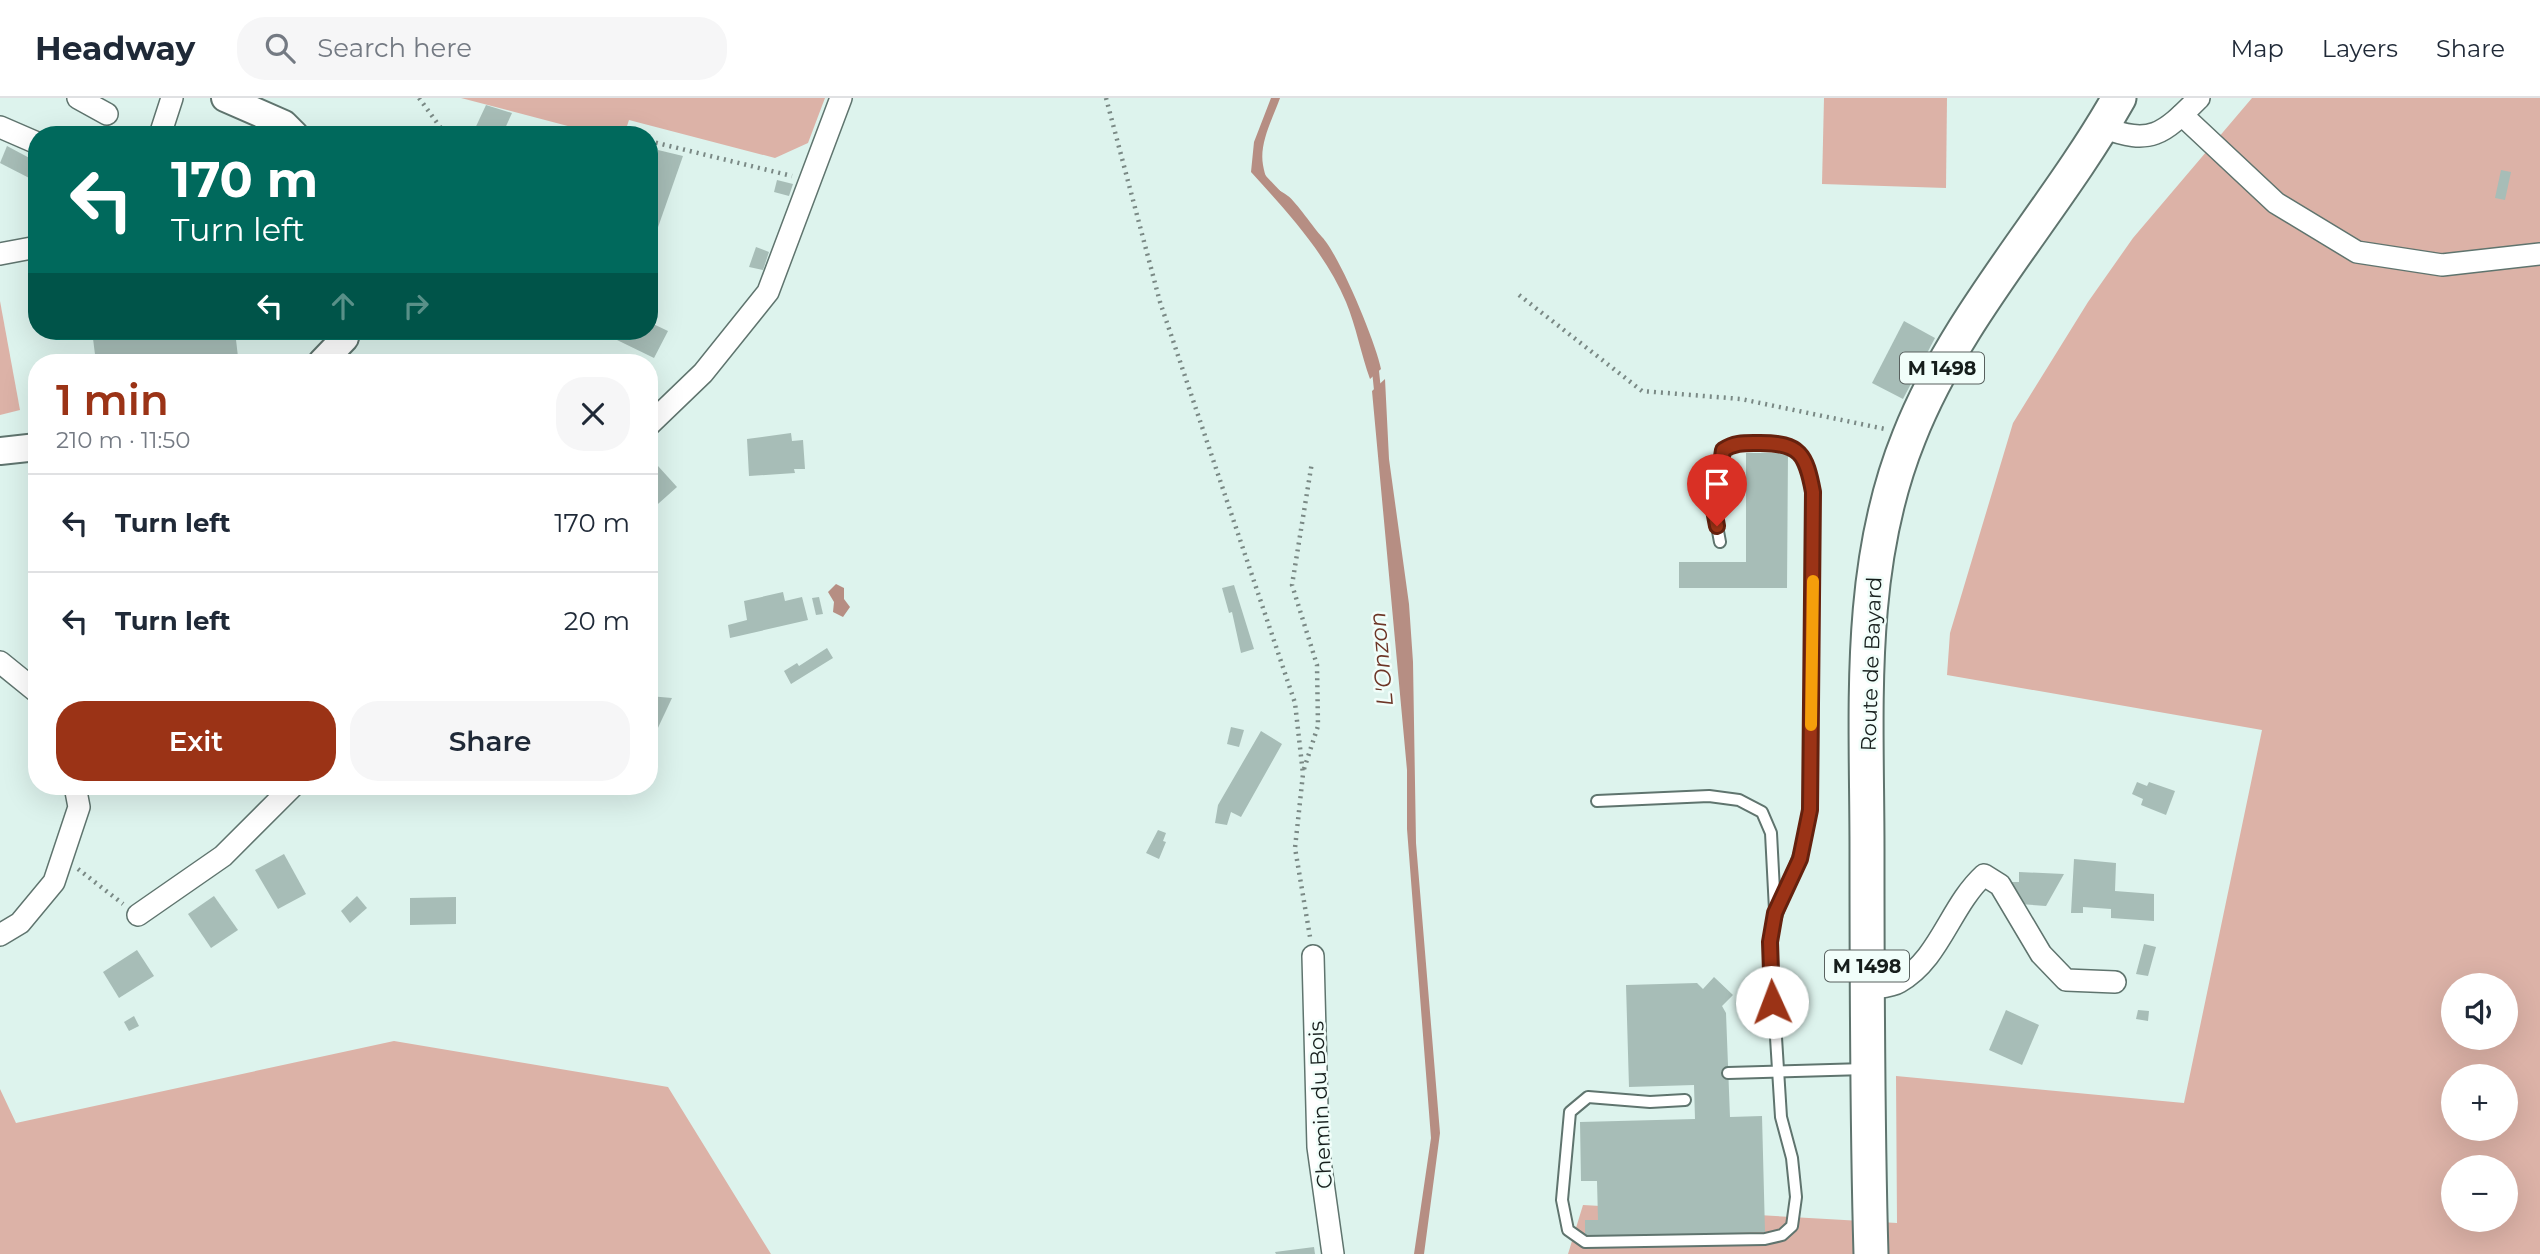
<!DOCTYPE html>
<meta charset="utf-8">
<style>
body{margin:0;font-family:Montserrat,sans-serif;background:#f6f6f7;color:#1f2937;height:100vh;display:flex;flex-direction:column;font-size:26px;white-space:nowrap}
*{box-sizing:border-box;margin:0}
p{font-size:23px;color:#747a83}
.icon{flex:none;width:38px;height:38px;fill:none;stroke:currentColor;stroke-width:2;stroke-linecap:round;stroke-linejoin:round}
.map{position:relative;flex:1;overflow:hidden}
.drawer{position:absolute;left:28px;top:256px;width:630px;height:441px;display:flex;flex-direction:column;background:#fff;border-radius:28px;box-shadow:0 7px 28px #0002}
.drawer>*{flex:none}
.top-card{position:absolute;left:28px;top:28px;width:630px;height:214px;border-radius:28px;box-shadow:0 7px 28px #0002;background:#00695c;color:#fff;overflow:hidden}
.controls{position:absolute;left:2441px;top:875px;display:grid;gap:14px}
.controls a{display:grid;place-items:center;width:77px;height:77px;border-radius:50%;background:#fff;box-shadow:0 7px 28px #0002;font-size:35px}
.pin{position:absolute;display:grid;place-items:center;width:60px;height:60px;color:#fff;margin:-72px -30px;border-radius:50% 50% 50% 0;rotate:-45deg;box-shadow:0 0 7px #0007}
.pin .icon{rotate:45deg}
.me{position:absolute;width:77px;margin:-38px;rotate:358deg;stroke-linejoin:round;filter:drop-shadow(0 0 5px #0008)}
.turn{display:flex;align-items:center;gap:24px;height:147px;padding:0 28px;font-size:32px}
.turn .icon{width:91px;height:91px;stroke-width:2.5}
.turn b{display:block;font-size:49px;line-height:60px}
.lanes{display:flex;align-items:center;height:66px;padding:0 28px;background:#0003;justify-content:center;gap:35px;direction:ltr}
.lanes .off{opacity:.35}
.round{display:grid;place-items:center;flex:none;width:74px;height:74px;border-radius:28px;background:#f6f6f7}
.head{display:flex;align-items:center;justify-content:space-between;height:119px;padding:0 28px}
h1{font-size:42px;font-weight:600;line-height:52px;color:#9b3316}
.action{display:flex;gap:14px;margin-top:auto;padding:14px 28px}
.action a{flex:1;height:80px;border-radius:28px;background:#9b3316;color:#fff;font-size:28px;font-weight:600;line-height:80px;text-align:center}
.action a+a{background:#f6f6f7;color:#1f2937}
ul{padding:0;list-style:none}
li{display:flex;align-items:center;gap:21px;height:98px;padding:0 28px;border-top:2px solid #e0e1e3}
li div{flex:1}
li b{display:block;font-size:26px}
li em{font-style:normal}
header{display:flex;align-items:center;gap:42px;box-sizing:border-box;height:98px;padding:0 35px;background:#fff;border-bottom:2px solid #e0e1e3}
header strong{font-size:33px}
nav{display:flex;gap:38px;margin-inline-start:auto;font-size:24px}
.search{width:490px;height:63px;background:#f6f6f7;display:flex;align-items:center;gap:18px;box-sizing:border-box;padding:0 24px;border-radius:28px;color:#747a83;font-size:26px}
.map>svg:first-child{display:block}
.green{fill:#dcb2a7;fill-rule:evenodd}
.water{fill:#b68e83}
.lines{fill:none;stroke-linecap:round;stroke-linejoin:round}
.stream{stroke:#b68e83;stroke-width:7}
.building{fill:#a7bdb7}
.service-casing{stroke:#5f746e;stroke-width:14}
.minor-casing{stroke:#5f746e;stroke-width:24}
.tertiary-casing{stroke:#5f746e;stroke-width:30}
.primary-casing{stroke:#5f746e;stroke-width:37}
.path{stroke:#7a8985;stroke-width:4.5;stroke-dasharray:2 5;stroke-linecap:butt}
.service{stroke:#fff;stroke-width:10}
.minor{stroke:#fff;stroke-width:21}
.tertiary{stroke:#fff;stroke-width:26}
.primary{stroke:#fff;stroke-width:33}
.route-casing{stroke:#65210e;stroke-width:18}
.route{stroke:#9b3316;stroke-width:12}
.slow{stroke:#f59e0b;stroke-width:12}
.labels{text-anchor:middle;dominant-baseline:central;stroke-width:5;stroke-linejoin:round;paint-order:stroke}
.shield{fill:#f1fefa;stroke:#58615f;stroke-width:2}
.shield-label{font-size:19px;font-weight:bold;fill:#161e1c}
.street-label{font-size:21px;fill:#161e1c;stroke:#f1fefa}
.water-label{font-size:23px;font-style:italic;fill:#6d3627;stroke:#f1fefa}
</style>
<header>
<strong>Headway</strong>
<div class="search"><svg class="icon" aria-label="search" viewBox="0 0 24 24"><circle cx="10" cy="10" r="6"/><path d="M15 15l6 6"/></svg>Search here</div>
<nav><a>Map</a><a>Layers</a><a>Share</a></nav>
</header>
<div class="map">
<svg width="2540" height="1156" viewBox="0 0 2540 1156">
<rect width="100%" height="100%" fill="#ddf3ed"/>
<g class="green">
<polygon points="461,0 825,0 808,45 775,60 629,22 624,37 602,37"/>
<polygon points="1824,0 1947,0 1946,90 1822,86"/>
<path d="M2252 0H2540V1156H1568L1583 1107 1897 1125 1896 978 2184 1005 2262 632 1947 577 1950 535 2013 325 2088 204 2133 140ZM2454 887H2506V940H2454ZM2454 978H2506V1031H2454ZM2454 1069H2506V1122H2454Z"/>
<polygon points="0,203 20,312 0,317"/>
<polygon points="394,943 668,989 771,1156 0,1156 0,991 16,1025"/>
</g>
<g class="water">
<path d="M1271 0H1280C1273 20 1259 45 1263 67 1267 89 1272 87 1288 98 1296 104 1314 130 1322 139 1340 158 1376 245 1381 271L1370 281C1361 256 1356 228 1346 204 1325 154 1286 113 1251 74L1254 44Z"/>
<polygon points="1385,281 1389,361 1409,506 1413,564 1416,745 1440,1035 1424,1156 1414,1156 1431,1040 1407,731 1407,672 1372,293"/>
<polygon points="836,486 844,490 844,501 850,509 843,519 833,514 834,504 828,494"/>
</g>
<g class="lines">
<g class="stream">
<polyline points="1263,80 1281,99"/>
<polyline points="1375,268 1378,297"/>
</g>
</g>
<g class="building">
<polygon points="486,7 512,15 502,37 472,37"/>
<polygon points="7,48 37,64 37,84 0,65"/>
<polygon points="658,52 683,58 650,152 649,75"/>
<polygon points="2501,72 2511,74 2505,102 2495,100"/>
<polygon points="777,82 793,86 789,98 774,94"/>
<polygon points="756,149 769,154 763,172 749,169"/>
<polygon points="1904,223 1935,240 1903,301 1872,285"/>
<polygon points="649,224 668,233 654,260 617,242 622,233 649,233"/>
<polygon points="92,233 235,233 238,259 201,264 96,264"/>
<polygon points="791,335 792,343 803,342 805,371 794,371 795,375 749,378 747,341"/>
<polygon points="1746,355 1788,355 1787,490 1679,490 1679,464 1746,464"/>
<polygon points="658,368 677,389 649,414 649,376"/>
<polygon points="1234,487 1254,551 1241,555 1232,514 1229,515 1222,490"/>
<polygon points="783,494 785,503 802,499 808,522 730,540 728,527 747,522 744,503"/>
<polygon points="819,499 823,516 816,517 812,500"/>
<polygon points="827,550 833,560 791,586 784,573 797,565 799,568"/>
<polygon points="649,598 672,600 656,634 649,633"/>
<polygon points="1231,629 1244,632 1239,649 1227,646"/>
<polygon points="1261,633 1282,646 1241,719 1231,714 1227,727 1215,725 1218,707"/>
<polygon points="2137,684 2147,688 2149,684 2175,693 2166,717 2141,707 2143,701 2132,696"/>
<polygon points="1158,732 1166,735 1163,743 1166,744 1159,761 1146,755"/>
<polygon points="284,756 306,796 278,811 255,772"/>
<polygon points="2074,761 2116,765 2115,793 2154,796 2154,823 2111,820 2111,811 2083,809 2083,815 2071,815"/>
<polygon points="2019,774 2064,776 2046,808 2019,806 2019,796 2009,796 2009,784 2019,784"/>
<polygon points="214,798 238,832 211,850 188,816"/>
<polygon points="357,798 367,810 350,825 341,813"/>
<polygon points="456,799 456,826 410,827 410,800"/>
<polygon points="2144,846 2156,849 2148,878 2136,876"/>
<polygon points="137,852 154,878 119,900 103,874"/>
<polygon points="1714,879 1733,897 1722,908 1726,915 1730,1019 1762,1018 1765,1134 1585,1140 1585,1122 1598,1122 1597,1083 1581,1083 1580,1024 1695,1021 1694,987 1629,989 1626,887 1697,885 1703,891"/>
<polygon points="2006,912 2039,927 2022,967 1989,952"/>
<polygon points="2138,912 2149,913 2148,923 2136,921"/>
<polygon points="134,918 139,928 129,933 124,924"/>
<polygon points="1314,1149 1315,1156 1276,1156 1275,1154"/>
</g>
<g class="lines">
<g class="service-casing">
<g id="service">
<polyline points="1597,703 1709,698 1739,702 1762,714 1771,735 1775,812"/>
<polyline points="1728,975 1865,971"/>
<path d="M1685 1002 1650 1004 1588 999 1570 1014 1562 1102 1568 1132 1585 1144 1765 1141 1782 1137 1792 1128 1796 1099 1792 1060 1781 1019 1770 844C1778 796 1805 762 1809 712L1813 394C1806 357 1800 345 1760 345 1745 345 1735 344 1722 352L1714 412 1720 444"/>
</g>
</g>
<g class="minor-casing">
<g id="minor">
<polyline points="78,0 107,16"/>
<polyline points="2182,17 2276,105 2357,154 2442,167 2540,156"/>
<polyline points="0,29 37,45"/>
<path d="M2102 29C2152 48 2163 36 2199 0"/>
<polyline points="160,37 172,0"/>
<polyline points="0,156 37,149"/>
<polyline points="649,327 703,275 768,194 841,0"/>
<polyline points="0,564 37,594"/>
<polyline points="138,817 223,758 293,688"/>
<polyline points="0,837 20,825 54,784 79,709 75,688"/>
<polyline points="1313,858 1318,1049 1333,1156"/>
<path d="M1867 891C1877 889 1891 889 1899 884 1940 861 1950 808 1984 777L2000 787 2041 856 2066 882 2115 884"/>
</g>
</g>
<g class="tertiary-casing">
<g id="tertiary">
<polyline points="225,0 284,26 295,37"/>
<polyline points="322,264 345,240 346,233"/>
<polyline points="0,353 37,349"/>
</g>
</g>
<g class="primary-casing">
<path id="primary" d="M1871 1156C1867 1021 1867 886 1867 751 1867 612 1856 470 1909 339 1958 215 2054 115 2119 0"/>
</g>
<g class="path">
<polyline points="419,0 446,37"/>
<polyline points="1106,0 1160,204 1295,605 1303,676 1295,750 1310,839"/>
<polyline points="649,43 792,78"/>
<polyline points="1519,197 1642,293 1741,301 1885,331"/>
<polyline points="1304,671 1318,628 1317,567 1292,487 1312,364"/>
<polyline points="78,771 123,806"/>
</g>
<use href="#service" class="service"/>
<use href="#minor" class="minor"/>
<use href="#tertiary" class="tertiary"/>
<use href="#primary" class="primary"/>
</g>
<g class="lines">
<g class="route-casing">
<path id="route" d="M1717 428 1714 412 1723 352C1735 344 1745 345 1760 345 1800 345 1806 356 1813 394L1810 712 1800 761 1775 815 1770 844 1772 904"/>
</g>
<use href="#route" class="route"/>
<polyline class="slow" points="1811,627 1813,483"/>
</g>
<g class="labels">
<g class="shield">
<rect x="1900" y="254.5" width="84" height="31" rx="5"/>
<rect x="1825" y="852.5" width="84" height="31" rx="5"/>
</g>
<g class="shield-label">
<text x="1942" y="270">M 1498</text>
<text x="1867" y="868">M 1498</text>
</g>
<g class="street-label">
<text transform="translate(1871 566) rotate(-88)">Route de Bayard</text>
<text transform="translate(1320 1007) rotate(-93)">Chemin du Bois</text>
</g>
<g class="water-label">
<text transform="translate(1381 561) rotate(-95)">L'Onzon</text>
</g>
</g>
</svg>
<div class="controls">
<a><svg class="icon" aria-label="sound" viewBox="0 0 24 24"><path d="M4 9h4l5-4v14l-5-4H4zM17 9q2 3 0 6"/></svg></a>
<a>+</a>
<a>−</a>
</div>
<div class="pin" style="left:1717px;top:428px;background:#d93025"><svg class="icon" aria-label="arrive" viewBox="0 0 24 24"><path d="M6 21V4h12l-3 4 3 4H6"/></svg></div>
<svg class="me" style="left:1772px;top:904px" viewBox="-20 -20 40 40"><circle r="19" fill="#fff"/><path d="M0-13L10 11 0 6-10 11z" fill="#9b3316"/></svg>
<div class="top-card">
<div class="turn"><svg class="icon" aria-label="left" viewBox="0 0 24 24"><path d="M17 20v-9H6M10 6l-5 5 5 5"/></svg><div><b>170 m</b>Turn left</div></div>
<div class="lanes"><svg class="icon" aria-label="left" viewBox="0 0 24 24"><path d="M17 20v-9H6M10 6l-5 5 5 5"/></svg><svg class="icon off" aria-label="ahead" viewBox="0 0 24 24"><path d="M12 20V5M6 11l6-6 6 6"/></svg><svg class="icon off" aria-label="right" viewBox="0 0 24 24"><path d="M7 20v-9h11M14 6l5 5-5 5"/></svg></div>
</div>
<section class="drawer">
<div class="head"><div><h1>1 min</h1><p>210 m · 11:50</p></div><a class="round"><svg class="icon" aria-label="close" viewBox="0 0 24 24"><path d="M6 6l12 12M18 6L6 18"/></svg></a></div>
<ul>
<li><svg class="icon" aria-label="left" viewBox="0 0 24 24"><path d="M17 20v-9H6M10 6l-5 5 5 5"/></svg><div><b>Turn left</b></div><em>170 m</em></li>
<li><svg class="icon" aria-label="left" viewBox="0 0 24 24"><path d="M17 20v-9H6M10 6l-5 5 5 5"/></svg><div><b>Turn left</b></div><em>20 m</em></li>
</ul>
<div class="action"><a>Exit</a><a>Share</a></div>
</section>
</div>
